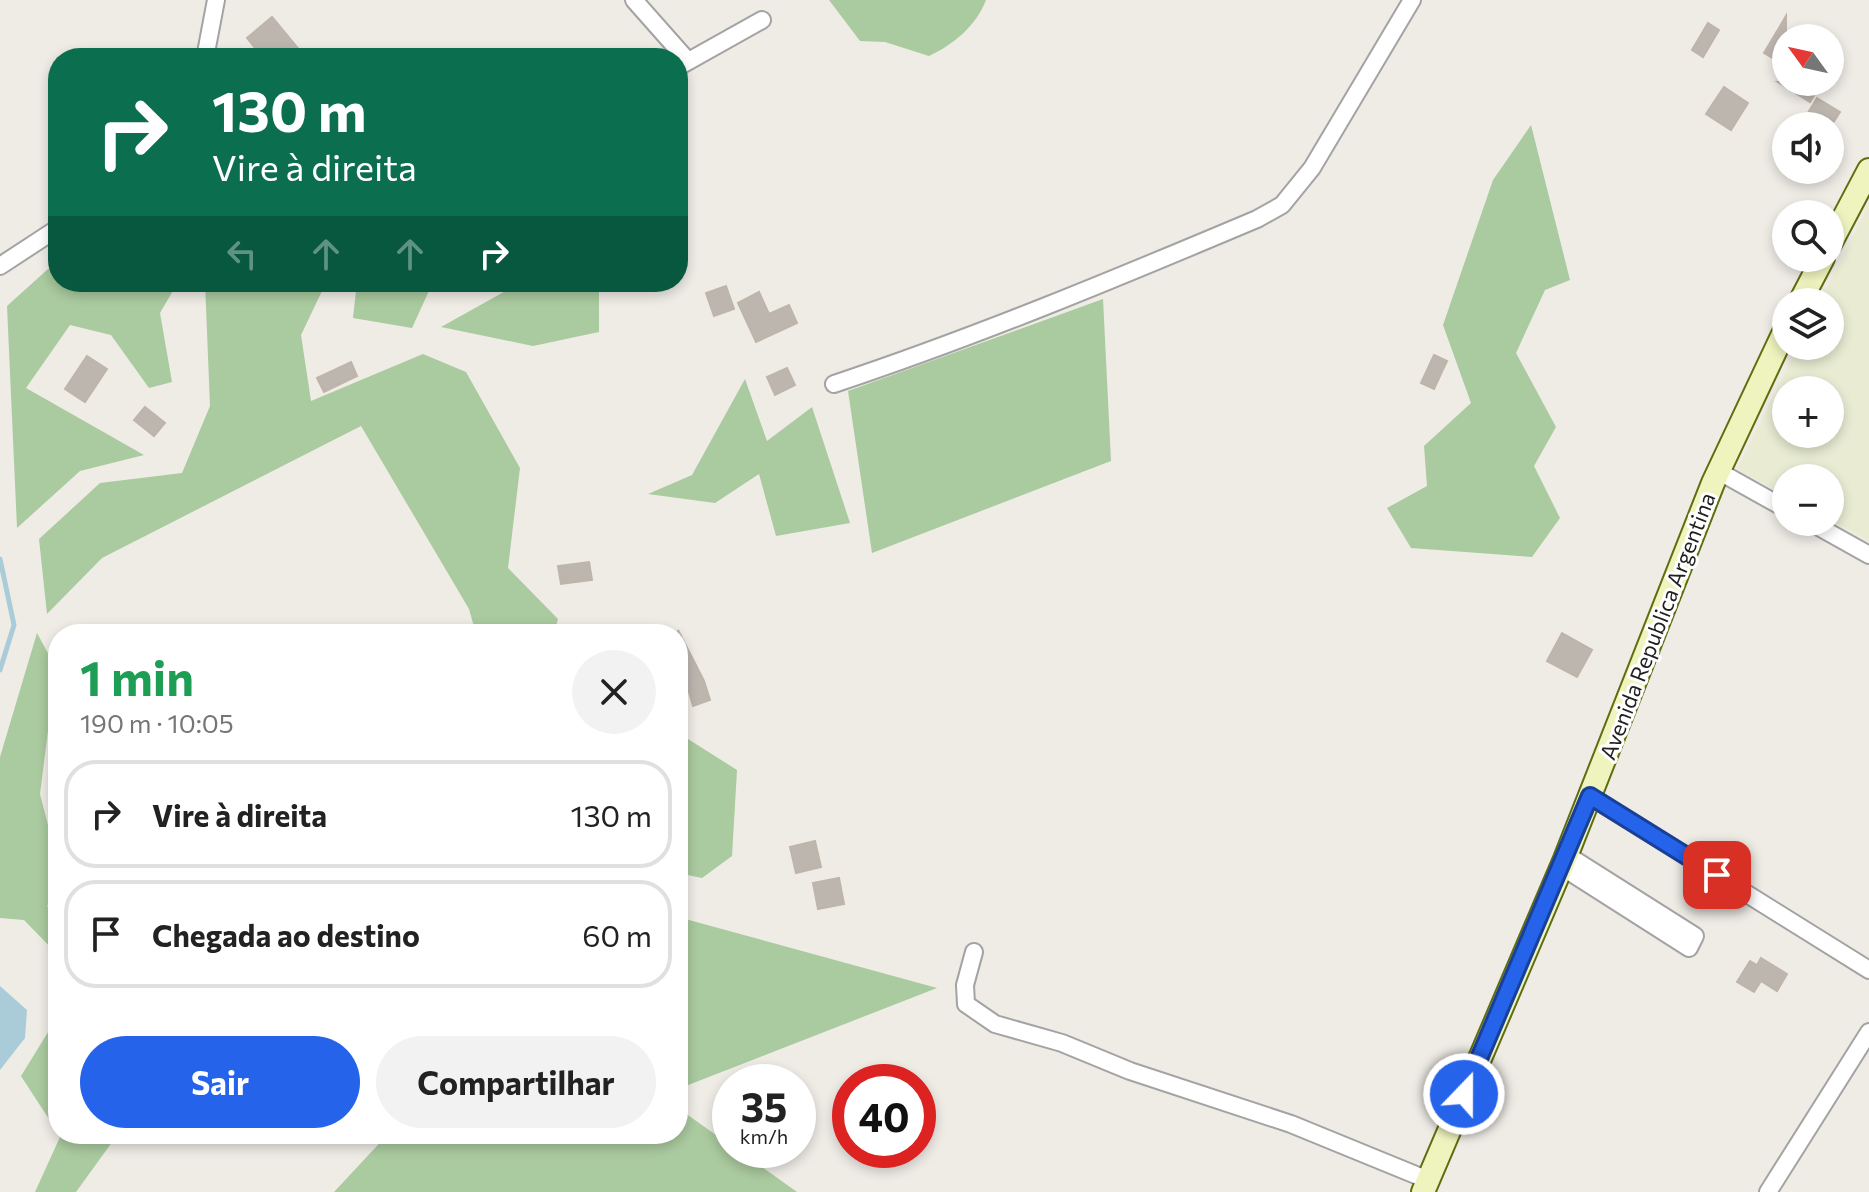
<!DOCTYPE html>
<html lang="pt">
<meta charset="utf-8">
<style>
body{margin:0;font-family:Commissioner,sans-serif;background:#f2f2f2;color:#222;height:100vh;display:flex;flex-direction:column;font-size:30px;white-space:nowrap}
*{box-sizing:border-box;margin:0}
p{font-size:26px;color:#767676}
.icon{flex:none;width:44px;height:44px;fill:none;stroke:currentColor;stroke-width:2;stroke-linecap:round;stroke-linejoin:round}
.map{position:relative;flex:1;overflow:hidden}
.drawer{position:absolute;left:48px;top:624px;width:640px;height:520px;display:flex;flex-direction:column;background:#fff;border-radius:32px;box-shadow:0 4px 12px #0003}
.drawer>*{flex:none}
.top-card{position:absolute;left:48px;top:48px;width:640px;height:244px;border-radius:32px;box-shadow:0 4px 12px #0003;background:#0b6e4f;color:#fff;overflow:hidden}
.needle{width:52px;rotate:303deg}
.controls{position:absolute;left:1772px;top:24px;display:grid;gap:16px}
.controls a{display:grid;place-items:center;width:72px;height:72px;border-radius:50%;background:#fff;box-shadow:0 4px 12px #0003;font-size:40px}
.speed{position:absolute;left:712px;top:1064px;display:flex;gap:16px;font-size:40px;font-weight:700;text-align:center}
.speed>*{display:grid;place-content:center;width:104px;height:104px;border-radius:50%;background:#fff;box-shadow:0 4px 12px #0003;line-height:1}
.speed small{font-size:20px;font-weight:400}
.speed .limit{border:12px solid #d22;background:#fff;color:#111}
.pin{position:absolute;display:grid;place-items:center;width:68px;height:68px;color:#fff;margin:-34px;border-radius:16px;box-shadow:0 4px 12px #0006}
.me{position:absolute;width:88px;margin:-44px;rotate:22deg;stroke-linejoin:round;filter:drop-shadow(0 0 6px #0008)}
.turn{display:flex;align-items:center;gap:28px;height:168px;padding:0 32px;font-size:36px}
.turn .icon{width:104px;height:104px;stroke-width:2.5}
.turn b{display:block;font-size:56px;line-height:68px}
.lanes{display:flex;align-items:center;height:76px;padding:0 32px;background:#0003;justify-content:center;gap:40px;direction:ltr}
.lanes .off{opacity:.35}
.round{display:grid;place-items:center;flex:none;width:84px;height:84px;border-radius:42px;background:#f2f2f2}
.overview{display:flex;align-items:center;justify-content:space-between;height:136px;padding:0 32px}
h1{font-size:48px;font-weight:700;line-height:60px;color:#1e9e55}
.action{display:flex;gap:16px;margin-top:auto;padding:16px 32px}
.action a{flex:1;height:92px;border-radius:48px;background:#2563eb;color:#fff;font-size:32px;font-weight:700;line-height:92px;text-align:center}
.action a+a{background:#f2f2f2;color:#222}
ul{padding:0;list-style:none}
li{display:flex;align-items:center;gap:24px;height:108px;margin:0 16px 12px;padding:0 16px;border:4px solid #e0e0e0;border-radius:32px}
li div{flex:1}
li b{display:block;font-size:30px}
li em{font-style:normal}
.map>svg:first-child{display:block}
.farmland{fill:#e9ecd3;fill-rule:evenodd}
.forest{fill:#aaca9f}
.water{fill:#aaccd9}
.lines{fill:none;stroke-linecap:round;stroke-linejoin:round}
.stream{stroke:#aaccd9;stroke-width:5}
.building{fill:#bcb6af;stroke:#bfb4aa;stroke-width:2}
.street-casing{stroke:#a3a3a3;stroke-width:20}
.secondary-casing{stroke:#606d0f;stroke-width:26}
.street{stroke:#fff;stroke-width:16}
.secondary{stroke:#eff4bf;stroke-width:22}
.route-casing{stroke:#184099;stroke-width:20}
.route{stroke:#2563eb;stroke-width:14}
.labels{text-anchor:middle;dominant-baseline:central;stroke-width:6;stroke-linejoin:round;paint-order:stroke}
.street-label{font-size:22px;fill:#1f1f1f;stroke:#fff}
</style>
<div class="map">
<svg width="1869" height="1192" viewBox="0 0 1869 1192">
<rect width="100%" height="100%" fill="#efece6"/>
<path class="farmland" d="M1869 203V541L1830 520V478H1786V496L1737 469 1798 346H1830V302H1820ZM1830 390V434H1786V390Z"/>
<g class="forest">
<path d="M829 0H986C976 26 953 45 929 56L885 42 860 41Z"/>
<polygon points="1531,125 1570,280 1545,290 1516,353 1556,427 1534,466 1560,518 1532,557 1411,548 1387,508 1427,486 1424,446 1471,403 1443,325 1493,180"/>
<polygon points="58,260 58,282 178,282 160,313 172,382 149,388 111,335 70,325 26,388 144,455 80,471 17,528 7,306"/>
<polygon points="205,282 314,282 323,289 301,335 311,401 423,354 466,372 520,468 508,568 558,619 554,634 476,634 469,609 361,426 102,558 47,614 39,539 100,483 182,473 210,406"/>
<polygon points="357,282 433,282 412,328 353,318"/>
<polygon points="514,282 599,282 599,332 533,346 441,327 511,288"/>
<polygon points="1103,299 1111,461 872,553 848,391"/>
<polygon points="745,379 767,441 812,407 850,523 776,536 759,474 715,503 648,494 692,475"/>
<polygon points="37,633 56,668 40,794 58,864 58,888 47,906 58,913 58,955 24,920 0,918 0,757"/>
<polygon points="678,738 688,739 737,770 732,856 702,878 678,873"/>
<polygon points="678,917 937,988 678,1089"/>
<polygon points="58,1016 58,1048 52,1058 58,1063 58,1133 21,1076"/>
<polygon points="678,1108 730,1145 730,1150 738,1150 797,1192 334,1192 388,1134 678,1134"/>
<polygon points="58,1134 118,1134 76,1192 35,1192 60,1137"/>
</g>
<polygon class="water" points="0,986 27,1010 25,1038 0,1070"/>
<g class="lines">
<polyline class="stream" points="0,559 14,625 0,670"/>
</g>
<g class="building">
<polygon points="1786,16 1786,66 1764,53"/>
<polygon points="272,17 306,58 263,58 247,38"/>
<polygon points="1708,23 1719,30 1703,57 1692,50"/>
<polygon points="1778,82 1822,82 1810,102"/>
<polygon points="1724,87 1748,103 1731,130 1706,114"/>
<polygon points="1817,98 1840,112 1831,126 1811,126 1803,121"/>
<polygon points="726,286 734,309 714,316 706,293"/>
<polygon points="759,292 769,314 789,305 797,323 756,342 738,303"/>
<polygon points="1434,355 1447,361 1434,389 1421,383"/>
<polygon points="87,356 107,369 85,402 65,389"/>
<polygon points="351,362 357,376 324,392 317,378"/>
<polygon points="787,368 795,385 775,395 767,377"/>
<polygon points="145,407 165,423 154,436 134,420"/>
<polygon points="589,562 592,580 561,584 558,566"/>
<polygon points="678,630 704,681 710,700 693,706 687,685 678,689"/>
<polygon points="1562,633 1592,650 1577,677 1547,661"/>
<polygon points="815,841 821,867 796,873 790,847"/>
<polygon points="839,878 844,904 818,909 813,883"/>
<polygon points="1761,958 1787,974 1777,991 1761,981 1754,992 1737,982 1750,961 1757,965"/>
</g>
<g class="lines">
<g class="street-casing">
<g id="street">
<polyline points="634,0 688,61"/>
<polyline points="205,58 216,0"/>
<polyline points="678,67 762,20"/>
<polyline points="0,266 58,228"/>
<path d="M834 384C978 336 1117 278 1257 219L1282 205 1312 168 1412 0"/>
<polyline points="1718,471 1786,509"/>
<polyline points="1810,522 1869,555"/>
<polyline points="1590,796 1869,970"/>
<polyline points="1562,867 1689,948 1695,936 1567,855"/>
<polyline points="974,952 965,985 966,1004 995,1024 1062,1043 1130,1071 1291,1124 1428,1180"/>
<polyline points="1768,1192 1869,1032"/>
</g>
</g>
<g class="secondary-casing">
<g id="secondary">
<polyline points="1830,244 1869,170"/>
<polyline points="1800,302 1823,258"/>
<polyline points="1423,1192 1565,859 1713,483 1786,328"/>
</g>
</g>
<use href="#street" class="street"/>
<use href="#secondary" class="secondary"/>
</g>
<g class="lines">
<g class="route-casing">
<polyline id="route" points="1464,1094 1590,796 1717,875"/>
</g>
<use href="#route" class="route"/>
</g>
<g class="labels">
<g class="street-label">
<text transform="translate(1657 626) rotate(-69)">Avenida Republica Argentina</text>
</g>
</g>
</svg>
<div class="controls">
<a><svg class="needle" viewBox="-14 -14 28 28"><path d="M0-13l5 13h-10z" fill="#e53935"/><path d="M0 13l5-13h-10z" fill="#767676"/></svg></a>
<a><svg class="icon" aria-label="sound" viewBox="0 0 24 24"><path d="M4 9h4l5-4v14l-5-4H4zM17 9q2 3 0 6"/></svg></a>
<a><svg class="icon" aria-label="search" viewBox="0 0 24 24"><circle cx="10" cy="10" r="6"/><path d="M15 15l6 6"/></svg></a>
<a><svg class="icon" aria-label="layers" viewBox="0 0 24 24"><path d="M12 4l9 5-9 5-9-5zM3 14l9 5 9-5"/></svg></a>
<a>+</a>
<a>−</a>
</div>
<div class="speed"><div>35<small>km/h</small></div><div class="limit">40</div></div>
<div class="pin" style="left:1717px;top:875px;background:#d93025"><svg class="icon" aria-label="arrive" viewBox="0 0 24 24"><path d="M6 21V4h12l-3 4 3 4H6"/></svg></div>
<svg class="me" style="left:1464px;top:1094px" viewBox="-20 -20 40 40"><circle r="17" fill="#2563eb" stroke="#fff" stroke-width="3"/><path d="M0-11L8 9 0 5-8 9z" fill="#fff"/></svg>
<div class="top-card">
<div class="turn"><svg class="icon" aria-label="right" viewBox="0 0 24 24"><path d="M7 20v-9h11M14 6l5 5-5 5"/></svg><div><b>130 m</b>Vire à direita</div></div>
<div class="lanes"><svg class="icon off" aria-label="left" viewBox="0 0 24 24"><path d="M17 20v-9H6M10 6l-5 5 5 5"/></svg><svg class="icon off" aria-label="ahead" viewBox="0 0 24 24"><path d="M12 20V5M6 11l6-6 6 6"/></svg><svg class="icon off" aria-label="ahead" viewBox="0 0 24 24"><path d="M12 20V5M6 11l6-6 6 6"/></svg><svg class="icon" aria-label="right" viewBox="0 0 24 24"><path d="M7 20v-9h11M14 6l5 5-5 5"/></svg></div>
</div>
<section class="drawer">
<div class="overview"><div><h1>1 min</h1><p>190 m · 10:05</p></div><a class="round"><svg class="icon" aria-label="close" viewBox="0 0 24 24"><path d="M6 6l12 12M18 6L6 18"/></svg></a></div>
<ul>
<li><svg class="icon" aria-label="right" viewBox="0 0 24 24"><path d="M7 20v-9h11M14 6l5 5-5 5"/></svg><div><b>Vire à direita</b></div><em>130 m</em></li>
<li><svg class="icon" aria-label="arrive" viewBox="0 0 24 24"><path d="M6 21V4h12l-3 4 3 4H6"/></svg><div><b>Chegada ao destino</b></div><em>60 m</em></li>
</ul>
<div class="action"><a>Sair</a><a>Compartilhar</a></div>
</section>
</div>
